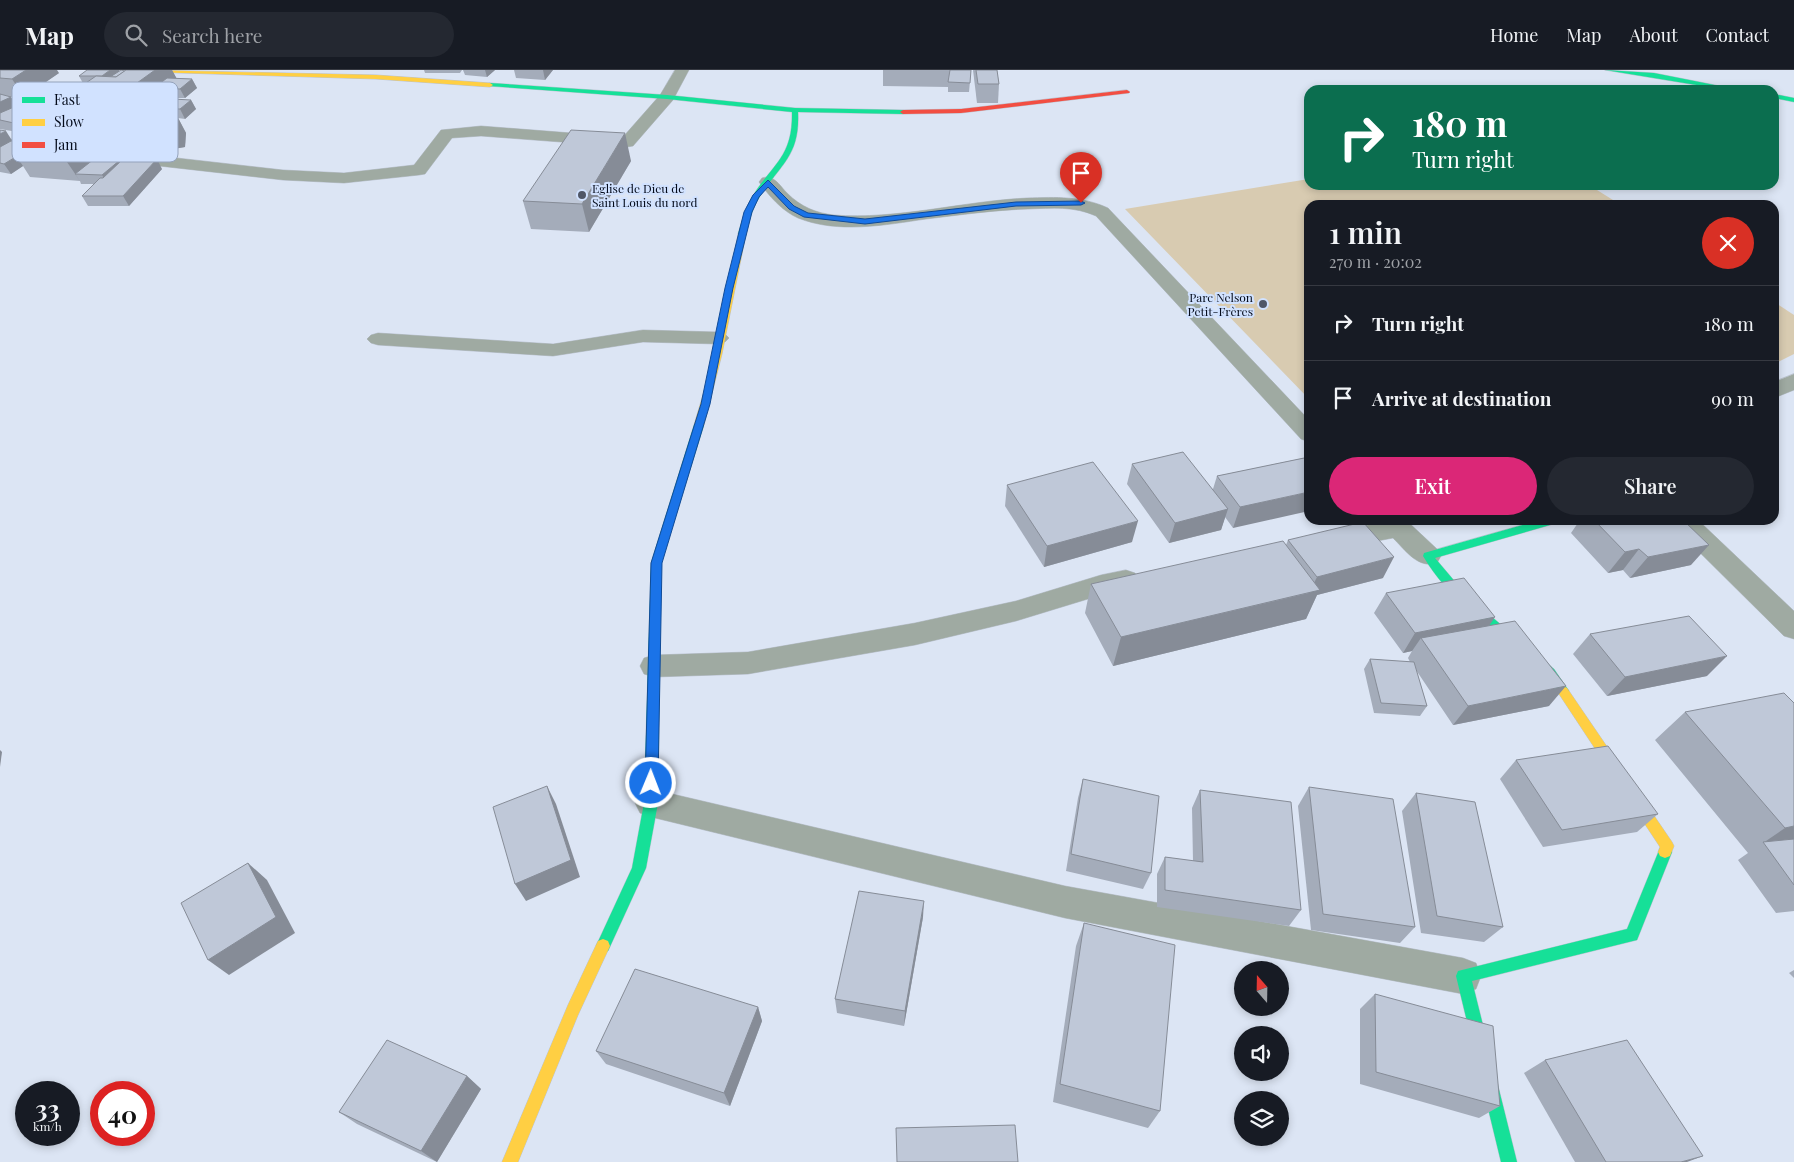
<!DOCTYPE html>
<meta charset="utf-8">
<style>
body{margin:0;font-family:"Playfair Display",serif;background:#242831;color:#f1f3f6;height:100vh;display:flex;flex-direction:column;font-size:19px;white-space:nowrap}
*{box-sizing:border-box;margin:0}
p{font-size:16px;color:#9ea1a6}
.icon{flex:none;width:28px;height:28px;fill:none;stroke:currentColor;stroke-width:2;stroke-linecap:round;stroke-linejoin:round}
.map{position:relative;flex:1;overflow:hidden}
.panel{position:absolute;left:1304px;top:130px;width:475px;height:325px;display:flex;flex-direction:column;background:#171b24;border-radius:15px;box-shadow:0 2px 8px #0003}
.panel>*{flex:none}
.hud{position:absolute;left:1304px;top:15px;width:475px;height:105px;border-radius:15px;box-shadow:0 2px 8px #0003;background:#0b6e4f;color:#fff;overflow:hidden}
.needle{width:32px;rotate:340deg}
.buttons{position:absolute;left:1234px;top:891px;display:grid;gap:10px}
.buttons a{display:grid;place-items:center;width:55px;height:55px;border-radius:50%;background:#171b24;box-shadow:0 2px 8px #0003;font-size:25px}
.speed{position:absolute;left:15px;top:1011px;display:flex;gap:10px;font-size:25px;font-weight:700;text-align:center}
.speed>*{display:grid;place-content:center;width:65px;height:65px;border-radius:50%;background:#171b24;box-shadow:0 2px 8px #0003;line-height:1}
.speed small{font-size:12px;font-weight:400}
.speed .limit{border:8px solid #d22;background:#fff;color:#111}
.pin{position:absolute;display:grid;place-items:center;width:42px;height:42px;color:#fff;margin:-51px -21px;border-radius:50% 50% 50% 0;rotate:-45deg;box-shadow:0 0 5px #0007}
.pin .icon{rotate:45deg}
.me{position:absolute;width:55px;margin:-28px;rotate:1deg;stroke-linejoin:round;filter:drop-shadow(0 0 4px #0008)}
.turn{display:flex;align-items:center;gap:18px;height:105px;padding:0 25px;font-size:22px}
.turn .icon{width:65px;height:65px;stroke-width:2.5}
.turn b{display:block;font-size:35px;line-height:42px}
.round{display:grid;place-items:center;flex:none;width:52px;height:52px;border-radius:26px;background:#242831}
.headline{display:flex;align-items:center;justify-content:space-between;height:85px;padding:0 25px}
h1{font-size:30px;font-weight:600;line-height:38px}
.cta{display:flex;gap:10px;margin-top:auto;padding:10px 25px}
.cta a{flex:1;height:58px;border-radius:30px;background:#db2777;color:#fff;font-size:20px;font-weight:600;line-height:58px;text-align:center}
.cta a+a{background:#242831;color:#f1f3f6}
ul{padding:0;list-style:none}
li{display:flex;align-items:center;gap:15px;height:75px;padding:0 25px;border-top:1px solid #363941}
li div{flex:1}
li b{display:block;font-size:19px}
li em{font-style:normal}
header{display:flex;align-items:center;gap:30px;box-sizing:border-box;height:70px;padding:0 25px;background:#171b24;border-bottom:1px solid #363941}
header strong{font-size:24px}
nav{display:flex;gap:28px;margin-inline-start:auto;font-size:18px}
.search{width:350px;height:45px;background:#242831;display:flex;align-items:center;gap:12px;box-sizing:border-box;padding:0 18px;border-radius:28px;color:#9ea1a6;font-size:19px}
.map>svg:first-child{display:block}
.green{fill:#d8cbb1}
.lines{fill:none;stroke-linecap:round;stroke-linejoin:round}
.street-casing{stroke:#bbc3d0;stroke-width:1}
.fast-casing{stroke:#bbc3d0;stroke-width:1}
.slow-casing{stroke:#bbc3d0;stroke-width:1}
.jam-casing{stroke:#bbc3d0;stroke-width:1}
.street{fill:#9faaa2;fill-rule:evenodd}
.fast{fill:#16e098;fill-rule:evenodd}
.slow{fill:#ffcf43;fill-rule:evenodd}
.jam{fill:#f24e42;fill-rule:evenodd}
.wall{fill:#a4acba}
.shaded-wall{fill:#868c97}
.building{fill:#bfc8d8;stroke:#868c97}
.route{fill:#1a73e8;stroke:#114b97}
.poi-dot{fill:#505767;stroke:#d1e2ff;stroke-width:2}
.labels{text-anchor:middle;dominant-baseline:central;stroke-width:4;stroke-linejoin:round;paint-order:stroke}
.far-poi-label{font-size:12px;fill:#040b1b;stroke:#d1e2ff;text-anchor:start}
.key{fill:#d1e2ff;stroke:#94a2bb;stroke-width:1}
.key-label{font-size:14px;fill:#040b1b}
</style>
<header>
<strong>Map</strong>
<div class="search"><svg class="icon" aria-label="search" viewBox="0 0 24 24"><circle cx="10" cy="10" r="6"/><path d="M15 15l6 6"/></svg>Search here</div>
<nav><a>Home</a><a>Map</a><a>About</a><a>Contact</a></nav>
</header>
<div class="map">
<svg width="1794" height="1092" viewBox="0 0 1794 1092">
<rect width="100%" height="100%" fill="#dce5f4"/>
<g class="green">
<polygon points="1309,109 1309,115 1589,115 1621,135 1309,135 1309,329 1125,139"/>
<polygon points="1774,232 1794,245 1794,284 1774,294"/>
</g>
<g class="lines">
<g class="street-casing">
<g id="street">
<polygon points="675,0 689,0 673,30 633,76 627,77 481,66 452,68 425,104 419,105 344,113 283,110 0,78 0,68 283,100 344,103 414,95 441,60 481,56 623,67 660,25"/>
<path d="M768 107C777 109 781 117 787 123 801 137 816 143 834 145 896 150 964 131 1027 128 1056 127 1082 126 1108 138L1309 350V372L1301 369 1096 146C1074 136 1052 138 1028 139 994 140 960 145 926 149 885 155 838 164 798 148 782 141 769 126 759 112L762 108Z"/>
<polygon points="643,260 718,262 725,264 729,268 725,272 718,274 643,272 553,286 378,275 371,273 367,269 371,265 378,263 553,274"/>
<polygon points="1794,304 1794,320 1774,328 1774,312"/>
<path d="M1377 450H1406L1437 479 1441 486 1437 493C1418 499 1406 481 1393 468L1335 479 1326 477 1322 470 1326 463 1379 453Z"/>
<polygon points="1669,450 1698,450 1794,541 1794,569 1784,566 1673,456"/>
<polygon points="1126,500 1135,503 1139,510 1135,517 1101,525 1016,551 915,575 748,604 654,607 644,604 640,596 644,588 654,585 748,582 915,553 1016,531 1101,505"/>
<polygon points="651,719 1065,816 1463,888 1476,893 1481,906 1476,919 1463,924 1065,848 651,747 640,743 635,733 640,723"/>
</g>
</g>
<g class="fast-casing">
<g id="fast">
<polygon points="1605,0 1654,3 1740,20 1727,20"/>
<path d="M490 13 667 25 795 38 903 40 906 42 903 44 798 42C800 87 780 94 759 128 752 139 749 152 746 164L742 166 738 164C742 151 745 139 752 127 773 93 793 87 792 42L667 29 488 16V14Z"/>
<polygon points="1774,24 1794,28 1794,32 1774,28"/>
<polygon points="699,352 704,355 661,493 658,733 646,798 608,881 603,883 598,881 596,876 632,798 644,733 651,493 694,355"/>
<path d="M1540 450H1558L1557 453 1435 488 1468 527 1554 599 1569 621 1567 624C1555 628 1551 610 1544 604 1502 566 1452 535 1423 486L1424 483Z"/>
<polygon points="1665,776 1670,778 1672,782 1637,870 1472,911 1517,1092 1501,1092 1456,906 1458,901 1627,859 1660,778"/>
</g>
</g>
<g class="slow-casing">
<g id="slow">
<polygon points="147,0 376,5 490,13 493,15 490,17 376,9 150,2"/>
<polygon points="739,162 746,164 722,284 704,355 699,358 694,355 708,308"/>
<polygon points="1563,616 1567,618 1672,772 1674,776 1670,786 1665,788 1660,786 1658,782 1660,777 1559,624 1557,621 1559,618"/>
<polygon points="603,869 608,871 610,876 578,945 518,1092 502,1092 568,935 598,871"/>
</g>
</g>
<g class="jam-casing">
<polygon id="jam" points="1127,20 1130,22 1129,23 961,43 903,44 900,42 903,40 961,39"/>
</g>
<use href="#street" class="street"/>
<use href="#fast" class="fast"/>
<use href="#slow" class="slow"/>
<use href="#jam" class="jam"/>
</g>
<g class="wall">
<polygon points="0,0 59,3 24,27 10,27 17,36 16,37 52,53 29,64 0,59"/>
<polygon points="172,0 176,8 192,9 197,18 185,28 160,28 157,24 141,36 94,34 83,15 84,15 79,6 120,1"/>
<polygon points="424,0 462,0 460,3 425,3"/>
<polygon points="463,0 495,0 487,7 465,5"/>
<polygon points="514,0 553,0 545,10 516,8"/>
<polygon points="883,0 971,0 969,22 948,22 948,17 883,16"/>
<polygon points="973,0 997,0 999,14 998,33 977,33"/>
<polygon points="191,30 196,39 185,49 178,48 186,63 185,77 132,86 121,67 155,48 148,47 142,38"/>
<polygon points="0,60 12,71 37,74 93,75 102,89 120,90 121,91 162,99 129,136 88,136 82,126 94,114 81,114 80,111 30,107 23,96 11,104 0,102"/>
<polygon points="631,91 589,162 531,159 523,131"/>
<polygon points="1309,387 1233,458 1225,447 1221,460 1169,473 1127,414 1132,394 1213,419 1217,406"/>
<polygon points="1007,415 1132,472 1044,497 1005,436"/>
<polygon points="1580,450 1683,450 1691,495 1630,508 1623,500 1608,503 1571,463"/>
<polygon points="1288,470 1383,508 1317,525 1306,549 1113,596 1085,543 1091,514 1286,475"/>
<polygon points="1386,523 1489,556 1549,636 1453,655 1416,600 1427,636 1420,646 1374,643 1364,599 1370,589 1410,592 1408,588 1412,581 1403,583 1374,543"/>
<polygon points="1590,564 1707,606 1607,626 1573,584"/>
<polygon points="1794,633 1794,841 1776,843 1738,790 1748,783 1655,670 1685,642"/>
<polygon points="1516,690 1658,744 1637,762 1543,777 1500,709"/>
<polygon points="1083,709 1151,803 1143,819 1066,801 1078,728"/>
<polygon points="1309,717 1415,857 1400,873 1311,860 1298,736"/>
<polygon points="1200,720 1301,840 1289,856 1157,837 1157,804 1165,787 1193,791 1192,738"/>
<polygon points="1416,723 1503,857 1484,872 1421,863 1402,741"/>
<polygon points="923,847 904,956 837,943 835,929"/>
<polygon points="1084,853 1160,1041 1148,1058 1053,1032 1076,876"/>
<polygon points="1794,900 1794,908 1789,903"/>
<polygon points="1375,924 1500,1036 1479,1048 1360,1014 1360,939"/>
<polygon points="758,937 762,951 730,1036 606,994 596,981"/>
<polygon points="1545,990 1687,1092 1575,1092 1524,1003"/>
<polygon points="467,1006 481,1019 437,1092 357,1054 339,1042"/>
</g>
<g class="shaded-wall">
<polygon points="26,0 57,0 59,3 24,27 12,9"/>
<polygon points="110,0 119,0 121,4 108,15 102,6"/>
<polygon points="155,0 172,0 177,9 154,18 157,24 141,36 130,18"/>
<polygon points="485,0 495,0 487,7"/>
<polygon points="543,0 553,0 545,10"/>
<polygon points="192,9 197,18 185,28 180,19"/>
<polygon points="11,27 17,36 0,44 0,32"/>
<polygon points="191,30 196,39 185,49 180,39"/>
<polygon points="46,43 52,53 29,64 23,55"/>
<polygon points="176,44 186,63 185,77 132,86 121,67"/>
<polygon points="6,61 18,80 0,90 0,64"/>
<polygon points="625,63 631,91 589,162 582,134"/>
<polygon points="38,75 17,87 23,96 11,104 4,94"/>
<polygon points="93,75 104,94 75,104 80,111 67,92"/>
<polygon points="157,89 162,99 129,136 123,126"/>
<polygon points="120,90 126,100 108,115 102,105"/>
<polygon points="1309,422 1309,441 1233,458 1240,437"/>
<polygon points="1228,439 1221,460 1169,473 1175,453"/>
<polygon points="1138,451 1132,472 1044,497 1047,476"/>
<polygon points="1709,475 1691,495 1630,508 1648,487"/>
<polygon points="1639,479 1623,500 1608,503 1625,482"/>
<polygon points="1394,487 1383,508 1317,525 1306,549 1113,596 1121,567 1309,523 1317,507"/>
<polygon points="1495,547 1481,568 1421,568 1412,581 1403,583 1415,563"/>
<polygon points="1727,586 1707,606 1607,626 1625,607"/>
<polygon points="1566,616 1549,636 1453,655 1468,636"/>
<polygon points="0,680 2,682 0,697"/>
<polygon points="547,716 556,734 580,807 526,831 515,814"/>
<polygon points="1794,756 1794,773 1763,773 1785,758"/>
<polygon points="248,793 267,810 295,863 229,905 208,890"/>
<polygon points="924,831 923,847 904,956 905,941"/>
<polygon points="758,937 762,951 730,1036 724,1023"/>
<polygon points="467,1006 481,1019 437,1092 421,1081"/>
<polygon points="1703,1086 1687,1092 1681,1092"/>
</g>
<g class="building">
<polygon points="0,0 26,0 12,9 0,8"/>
<polygon points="87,0 110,0 102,6 79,6"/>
<polygon points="121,0 125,1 116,7 110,7"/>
<polygon points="126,0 155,0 130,18 83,15 96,6 116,7"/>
<polygon points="950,0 971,0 970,13 948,12"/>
<polygon points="976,0 997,0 999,14 978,14"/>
<polygon points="167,8 192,9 180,19 154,18"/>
<polygon points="0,24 11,27 0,32"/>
<polygon points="154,28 191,30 180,39 142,38"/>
<polygon points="14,37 46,43 23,55 0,50 0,43"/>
<polygon points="0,60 6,61 0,64"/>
<polygon points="571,60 625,63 582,134 523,131"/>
<polygon points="11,71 37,74 4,94 0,93 0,77"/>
<polygon points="94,89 120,90 102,105 75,104"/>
<polygon points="157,89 123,126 82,126 100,108 103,108 122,90"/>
<polygon points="1183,382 1228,439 1175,453 1132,394"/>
<polygon points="1309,387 1309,422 1240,437 1217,406"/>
<polygon points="1093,392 1138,451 1047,476 1007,415"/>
<polygon points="1594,450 1683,450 1709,475 1648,487 1639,479 1625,482"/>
<polygon points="1363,452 1394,487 1317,507 1288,470"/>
<polygon points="1283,471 1320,520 1121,567 1091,514"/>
<polygon points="1464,508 1495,547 1415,563 1386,523"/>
<polygon points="1689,546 1727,586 1625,607 1590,564"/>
<polygon points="1515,551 1566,616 1468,636 1421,568"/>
<polygon points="1370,589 1414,592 1427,636 1381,633"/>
<polygon points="1784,623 1794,633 1794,756 1785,758 1685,642"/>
<polygon points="1608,676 1658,744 1562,760 1516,690"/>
<polygon points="1083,709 1159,726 1151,803 1071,784"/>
<polygon points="547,716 571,790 515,814 493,737"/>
<polygon points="1309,717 1393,729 1415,857 1323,844"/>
<polygon points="1200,720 1291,732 1301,840 1165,820 1165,787 1203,792"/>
<polygon points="1416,723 1475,732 1503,857 1437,846"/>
<polygon points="1794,769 1794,815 1763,772"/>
<polygon points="248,793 276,847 208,890 181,833"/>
<polygon points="859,821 924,831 905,941 835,929"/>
<polygon points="1084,853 1175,875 1160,1041 1060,1014"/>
<polygon points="635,899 758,937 724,1023 596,981"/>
<polygon points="1375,924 1493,956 1500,1036 1376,1002"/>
<polygon points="387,970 467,1006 421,1081 339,1042"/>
<polygon points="1627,970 1703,1086 1681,1092 1606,1092 1545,990"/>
<polygon points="1015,1055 1018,1092 897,1092 896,1058"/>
</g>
<polygon class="route" points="768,110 794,136 808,143 865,149 1016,132 1081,131 1085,133 1081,135 1016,136 865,154 804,147 789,139 768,117 759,127 752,142 733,218 710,334 662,493 658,713 656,717 647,717 645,713 651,493 701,334 725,218 744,142 753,125"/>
<g class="poi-dot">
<circle cx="582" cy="125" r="5"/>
<circle cx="1263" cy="234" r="5"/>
</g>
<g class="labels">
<g class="far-poi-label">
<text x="592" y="118">Eglise de Dieu de<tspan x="592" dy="14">Saint Louis du nord</tspan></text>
<text x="1253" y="227" text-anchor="end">Parc Nelson<tspan x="1253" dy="14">Petit-Frères</tspan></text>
</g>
</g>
<rect x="12" y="12" width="166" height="80" rx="8" class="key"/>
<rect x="22" y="27" width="23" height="6" fill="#16e098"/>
<rect x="22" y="49" width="23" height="7" fill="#ffcf43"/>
<rect x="22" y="72" width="23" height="6" fill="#f24e42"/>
<g class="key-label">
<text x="54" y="35">Fast</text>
<text x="54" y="57">Slow</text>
<text x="54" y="80">Jam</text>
</g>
</svg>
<div class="buttons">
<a><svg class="needle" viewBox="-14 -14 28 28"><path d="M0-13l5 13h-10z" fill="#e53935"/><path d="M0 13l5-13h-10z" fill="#9ea1a6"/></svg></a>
<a><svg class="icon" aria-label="sound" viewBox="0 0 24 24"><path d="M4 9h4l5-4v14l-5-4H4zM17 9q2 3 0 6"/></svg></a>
<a><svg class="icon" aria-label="layers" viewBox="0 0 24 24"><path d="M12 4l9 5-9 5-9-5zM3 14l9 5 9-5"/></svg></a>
</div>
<div class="speed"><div>33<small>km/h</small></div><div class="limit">40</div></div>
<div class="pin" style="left:1081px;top:133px;background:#d93025"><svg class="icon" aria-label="arrive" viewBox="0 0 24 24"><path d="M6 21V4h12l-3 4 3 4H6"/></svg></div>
<svg class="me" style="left:651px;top:713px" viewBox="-20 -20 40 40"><circle r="17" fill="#1a73e8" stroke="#fff" stroke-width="3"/><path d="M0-11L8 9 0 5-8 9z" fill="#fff"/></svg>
<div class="hud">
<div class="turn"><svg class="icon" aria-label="right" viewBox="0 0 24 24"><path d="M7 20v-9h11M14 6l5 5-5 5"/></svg><div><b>180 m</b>Turn right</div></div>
</div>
<section class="panel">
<div class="headline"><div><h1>1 min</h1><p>270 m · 20:02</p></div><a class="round" style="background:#d93025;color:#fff"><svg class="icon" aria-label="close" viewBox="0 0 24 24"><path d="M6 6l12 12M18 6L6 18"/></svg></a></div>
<ul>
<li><svg class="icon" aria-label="right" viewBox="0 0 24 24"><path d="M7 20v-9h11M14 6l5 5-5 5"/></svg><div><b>Turn right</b></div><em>180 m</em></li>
<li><svg class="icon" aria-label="arrive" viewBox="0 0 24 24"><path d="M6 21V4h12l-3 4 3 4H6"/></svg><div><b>Arrive at destination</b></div><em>90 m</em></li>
</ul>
<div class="cta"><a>Exit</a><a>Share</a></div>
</section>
</div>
